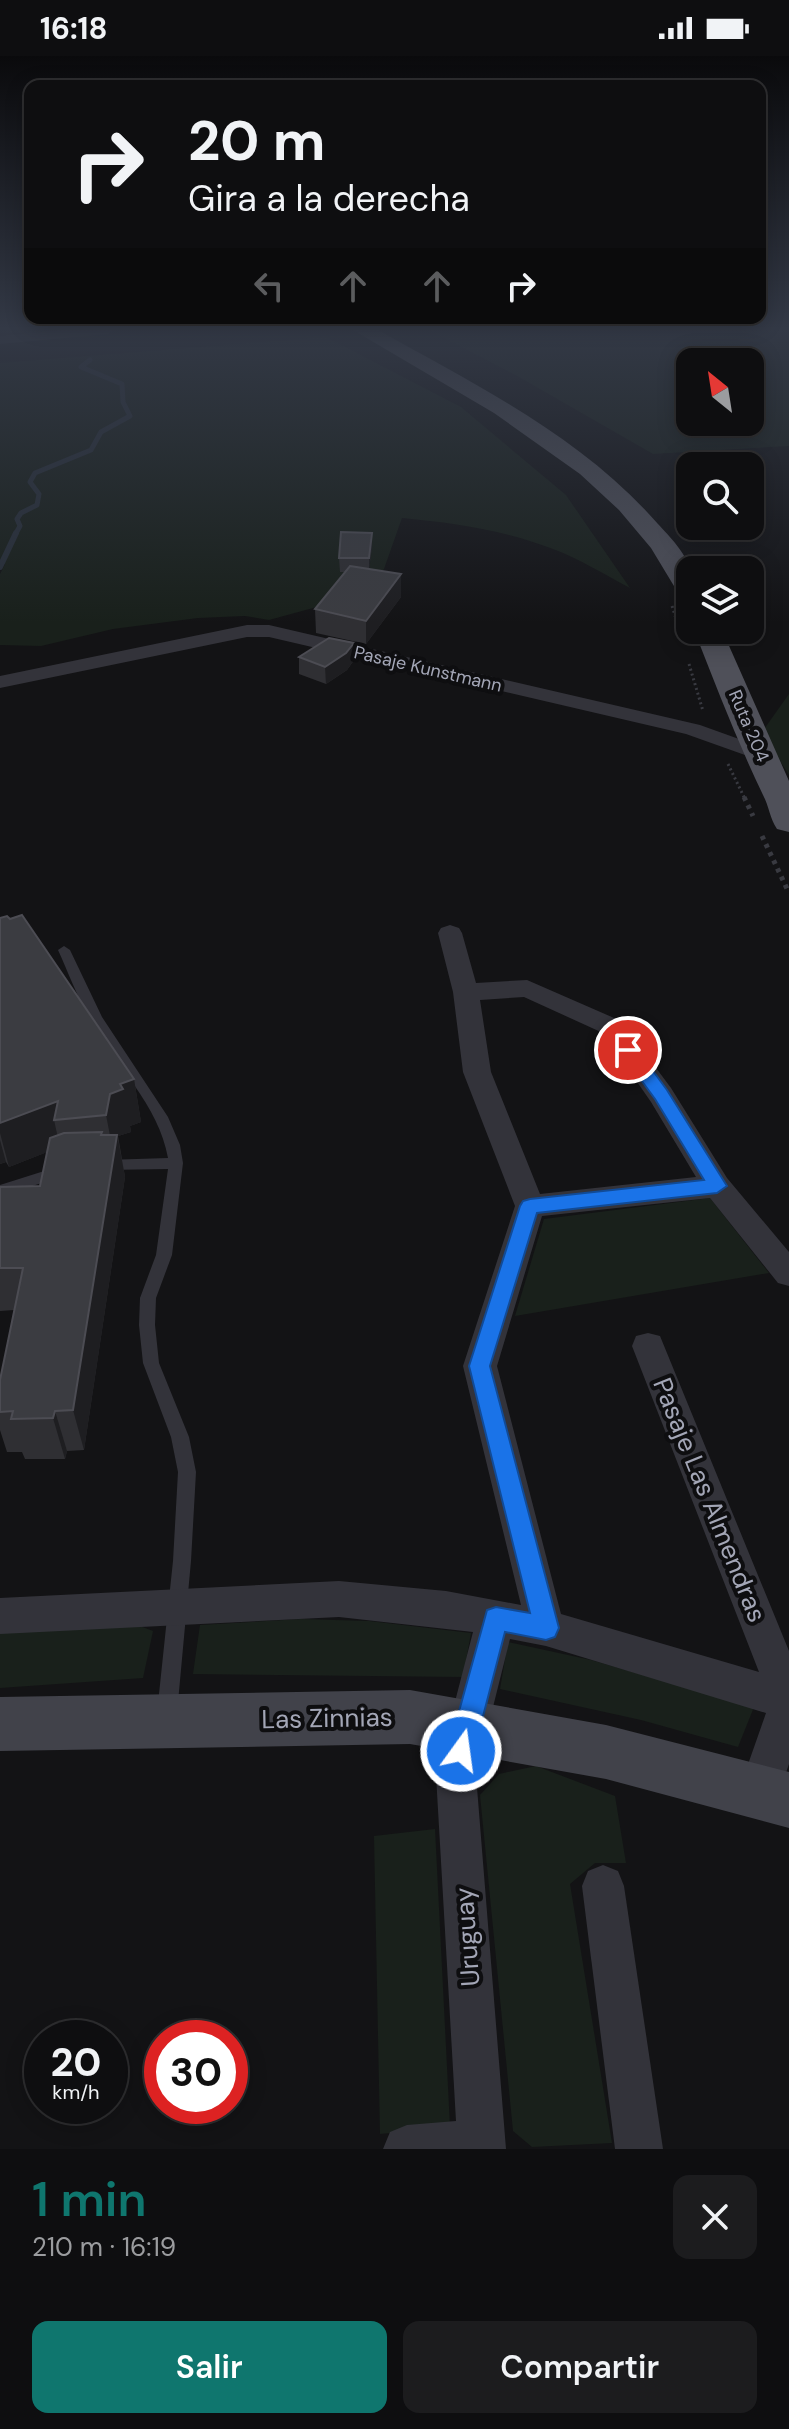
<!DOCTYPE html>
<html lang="es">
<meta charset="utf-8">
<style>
body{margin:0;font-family:"DM Sans",sans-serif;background:#1c1c1e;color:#f1f3f6;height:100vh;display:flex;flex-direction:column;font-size:30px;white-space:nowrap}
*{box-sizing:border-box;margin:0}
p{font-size:26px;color:#9b9c9f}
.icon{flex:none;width:44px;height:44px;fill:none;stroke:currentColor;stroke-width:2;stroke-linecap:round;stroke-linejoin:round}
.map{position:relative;height:2093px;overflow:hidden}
.drawer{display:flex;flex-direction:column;background:#0e0e10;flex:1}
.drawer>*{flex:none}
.hud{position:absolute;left:24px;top:24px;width:742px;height:244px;border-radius:16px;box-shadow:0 4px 20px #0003,0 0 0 2px #2e2e30;background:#0e0e10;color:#f1f3f6;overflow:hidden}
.needle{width:52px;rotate:330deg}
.tools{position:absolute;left:676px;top:292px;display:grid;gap:16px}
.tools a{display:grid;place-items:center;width:88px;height:88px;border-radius:16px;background:#0e0e10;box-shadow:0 4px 20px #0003,0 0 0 2px #2e2e30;font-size:40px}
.speed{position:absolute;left:24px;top:1964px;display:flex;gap:16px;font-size:40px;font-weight:700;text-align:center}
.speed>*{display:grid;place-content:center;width:104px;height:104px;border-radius:50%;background:#0e0e10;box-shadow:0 4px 20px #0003,0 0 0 2px #2e2e30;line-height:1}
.speed small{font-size:20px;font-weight:400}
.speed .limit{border:12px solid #d22;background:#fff;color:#111}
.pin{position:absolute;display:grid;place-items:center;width:68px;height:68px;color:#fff;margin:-34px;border:4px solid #fff;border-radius:50%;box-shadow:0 2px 8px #0007}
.me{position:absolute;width:88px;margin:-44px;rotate:14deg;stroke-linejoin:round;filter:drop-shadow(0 0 6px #0008)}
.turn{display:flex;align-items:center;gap:28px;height:168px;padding:0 32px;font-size:36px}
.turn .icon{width:104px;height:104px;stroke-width:2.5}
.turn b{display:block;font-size:56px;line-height:68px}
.lanes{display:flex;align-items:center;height:76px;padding:0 32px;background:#0003;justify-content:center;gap:40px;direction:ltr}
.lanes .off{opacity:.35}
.round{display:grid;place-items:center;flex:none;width:84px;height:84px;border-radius:16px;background:#1c1c1e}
.head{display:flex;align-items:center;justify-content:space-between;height:136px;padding:0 32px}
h1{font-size:48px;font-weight:600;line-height:60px;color:#0f766e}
.primary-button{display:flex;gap:16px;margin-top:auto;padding:16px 32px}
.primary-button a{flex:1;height:92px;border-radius:16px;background:#0f766e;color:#fff;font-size:32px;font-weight:600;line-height:92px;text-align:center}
.primary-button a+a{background:#1c1c1e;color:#f1f3f6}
.status{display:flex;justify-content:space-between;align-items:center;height:56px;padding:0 40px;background:#0e0e10;direction:ltr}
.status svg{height:22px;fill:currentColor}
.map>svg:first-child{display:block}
.green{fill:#19201b;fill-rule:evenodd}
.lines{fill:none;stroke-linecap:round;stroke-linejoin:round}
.stream-far1{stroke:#282f39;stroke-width:5}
.stream{stroke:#282f39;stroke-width:6}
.path-far1{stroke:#393a41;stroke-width:3;stroke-dasharray:2 3;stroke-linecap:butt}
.path{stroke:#393a41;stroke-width:5;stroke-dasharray:4 5;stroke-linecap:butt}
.lane{fill:#33333a;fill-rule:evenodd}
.street{fill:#33333a;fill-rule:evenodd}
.secondary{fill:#41424a;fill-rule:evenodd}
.primary{fill:#4f5059;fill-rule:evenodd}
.wall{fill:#2f2f33}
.shaded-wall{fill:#1e1e21}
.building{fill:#3b3c41;stroke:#4c4c53;stroke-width:2}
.route{fill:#1a73e8;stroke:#114b97;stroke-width:2}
.labels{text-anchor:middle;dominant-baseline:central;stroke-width:8;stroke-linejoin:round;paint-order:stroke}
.far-street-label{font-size:18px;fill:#a3a6b6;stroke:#0e0e10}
.near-street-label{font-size:26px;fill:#a3a6b6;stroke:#0e0e10}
</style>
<div class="status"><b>16:18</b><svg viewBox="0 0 49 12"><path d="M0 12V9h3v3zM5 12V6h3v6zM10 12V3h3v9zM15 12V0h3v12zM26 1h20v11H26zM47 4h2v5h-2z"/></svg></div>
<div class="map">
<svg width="789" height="2093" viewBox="0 0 789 2093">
<rect width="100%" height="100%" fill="#131315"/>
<g class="green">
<path d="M429 274 511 277 546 274H789V390L653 398 519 321ZM750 306V366H690V306Z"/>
<path d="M326 281 461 351 566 439 630 532C605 519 580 503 553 493 504 474 454 467 402 462L384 513 364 533 324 549 269 564 245 560 198 562 113 573 41 590 0 589V518L5 508 0 505V307Z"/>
<polygon points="789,638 789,719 762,676"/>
<polygon points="710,1142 769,1217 515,1260 544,1163"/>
<polygon points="301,1563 369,1565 471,1577 463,1621 193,1618 200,1569"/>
<polygon points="132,1567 153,1575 143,1622 0,1632 0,1576"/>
<polygon points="508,1586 591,1604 754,1651 738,1691 641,1664 500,1633"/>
<polygon points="536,1710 615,1740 626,1807 595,1807 570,1828 612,2087 532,2091 513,2075 480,1739 499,1718"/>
<polygon points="435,1773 450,2071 380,2078 374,1780"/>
</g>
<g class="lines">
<polyline class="stream-far1" points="15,479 20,470 17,463 21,457 37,449 39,438 30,426 35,417 91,394 101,376 130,360 123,346 122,328 81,311 90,304"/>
<polyline class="stream" points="0,511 16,477"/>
<g class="path-far1">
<polyline points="672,550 680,575"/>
<polyline points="689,608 703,655"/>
<polyline points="728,708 745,743"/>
</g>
<g class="path">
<polyline points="744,741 753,760"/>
<polyline points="762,780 789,837"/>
</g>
<g class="lane">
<path d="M64 890 70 894 102 961 168 1061 180 1089 183 1107 172 1199 156 1242 155 1269 159 1307 189 1381 196 1416 191 1505 177 1657 174 1664 167 1667 160 1664 157 1657 173 1505 178 1416 171 1381 143 1307 139 1269 140 1242 156 1199 168 1113 105 1114 100 1113 98 1109 100 1105 105 1104 168 1102C159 1049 114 1008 89 962 77 940 68 916 58 894Z"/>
<polygon points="60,1110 65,1111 67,1115 65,1119 0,1141 0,1129"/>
</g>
<g class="street">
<polygon points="63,274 115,274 108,278 0,288 0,280"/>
<polygon points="247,569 269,569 700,669 767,693 770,698 759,704 686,678 269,581 247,581 0,632 0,620"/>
<path d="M450 869 459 872 462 877 476 927 527 924 621 965 671 1032 727 1122 789 1196V1230L778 1227 710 1142 542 1160 497 1310 561 1558 759 1616 632 1290 636 1280 648 1277 660 1280 789 1595V1708L775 1749 760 1755 745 1749 739 1734 766 1657 546 1590 510 1583 476 1719 506 2093H383L390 2076 407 2069 456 2065 436 1719 473 1576 339 1561 0 1578V1542L339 1525 446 1535 521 1549 463 1310 515 1150 463 1016 453 936 438 877 441 872ZM524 941 603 977 651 1046 696 1121 540 1138 491 1016 480 944Z"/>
<polygon points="603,1809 618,1815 624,1830 663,2093 615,2093 582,1830 588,1815"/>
</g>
<polygon class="secondary" points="410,1634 606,1669 789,1716 789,1772 606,1723 410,1688 0,1695 0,1641"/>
<g class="primary">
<path d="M353 274H378C478 330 582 381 658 468 669 480 686 497 690 513 692 519 690 534 690 542L680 540 651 492 619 454 580 418 494 357Z"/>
<path d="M694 574H722L789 725V776L777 773C770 763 769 750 763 739 737 685 716 630 694 574Z"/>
</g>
</g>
<g class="wall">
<polygon points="372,477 372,491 369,513 401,541 366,588 316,577 315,553 345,516 340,516 339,502"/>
<polygon points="299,601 354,604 347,614 326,628 299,618"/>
<polygon points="0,862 134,1023 141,1066 130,1070 131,1076 118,1080 125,1121 84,1394 67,1395 65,1403 25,1403 22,1396 7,1396 0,1374 0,1324 14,1254 0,1255 0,1131 40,1130 47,1096 9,1111 6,1106 0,1108"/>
</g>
<g class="shaded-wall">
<polygon points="372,477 372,491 369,516 369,502"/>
<polygon points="401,518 401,541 366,588 366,565"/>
<polygon points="354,587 354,604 347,614 326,628 325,611"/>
<polygon points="134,1023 141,1066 130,1070 131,1076 118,1080 118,1083 125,1121 84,1394 73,1354 101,1079 102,1076 111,1118 114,1100 106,1059 110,1038 120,1028"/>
<polygon points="58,1045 54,1064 60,1091 9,1111 0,1077 0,1067"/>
<polygon points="0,1084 6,1106 0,1108"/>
<polygon points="55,1355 67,1395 65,1403 53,1362"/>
</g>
<g class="building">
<polygon points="341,476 372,477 369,502 339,502"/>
<polygon points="350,510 401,518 366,565 315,553"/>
<polygon points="329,582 354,587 346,597 325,611 299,601"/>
<polygon points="22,859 134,1023 120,1028 123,1033 110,1038 106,1059 54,1064 58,1045 0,1067 0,862 7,860 10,863"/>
<polygon points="102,1076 101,1079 117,1079 73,1354 55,1355 53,1362 11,1363 13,1355 0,1356 0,1324 23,1212 0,1212 0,1131 40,1130 50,1082 64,1077"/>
</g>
<linearGradient id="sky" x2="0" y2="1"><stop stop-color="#0a0a0c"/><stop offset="0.48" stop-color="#333946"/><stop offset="1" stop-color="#333946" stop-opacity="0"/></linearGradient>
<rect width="789" height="567" fill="url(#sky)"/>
<polygon class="route" points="628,988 634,989 667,1034 727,1130 717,1137 537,1157 490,1310 559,1572 555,1581 546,1584 505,1576 474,1695 470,1704 461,1708 452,1704 448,1695 487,1554 496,1551 530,1557 469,1310 520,1150 523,1145 530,1143 704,1124 655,1043 619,994"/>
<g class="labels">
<g class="far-street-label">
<text transform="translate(428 613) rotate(13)">Pasaje Kunstmann</text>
<text transform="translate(749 670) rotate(67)">Ruta 204</text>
</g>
<g class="near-street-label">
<text transform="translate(710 1444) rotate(68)">Pasaje Las Almendras</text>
<text transform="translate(327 1662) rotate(-1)">Las Zinnias</text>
<text transform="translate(467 1881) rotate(-94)">Uruguay</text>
</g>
</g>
</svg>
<div class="tools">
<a><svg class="needle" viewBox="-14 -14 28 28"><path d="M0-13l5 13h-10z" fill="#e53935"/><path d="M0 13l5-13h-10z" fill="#9b9c9f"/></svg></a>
<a><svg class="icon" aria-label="search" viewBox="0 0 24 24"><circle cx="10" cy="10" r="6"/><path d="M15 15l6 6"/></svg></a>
<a><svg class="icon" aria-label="layers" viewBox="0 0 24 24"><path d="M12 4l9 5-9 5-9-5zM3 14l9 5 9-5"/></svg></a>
</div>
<div class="speed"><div>20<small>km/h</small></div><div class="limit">30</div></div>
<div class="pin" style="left:628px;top:994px;background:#d93025"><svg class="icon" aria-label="arrive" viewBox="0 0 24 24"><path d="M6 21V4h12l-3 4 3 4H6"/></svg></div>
<svg class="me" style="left:461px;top:1695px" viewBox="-20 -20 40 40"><circle r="17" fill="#1a73e8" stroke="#fff" stroke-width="3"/><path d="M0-11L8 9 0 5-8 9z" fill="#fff"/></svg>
<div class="hud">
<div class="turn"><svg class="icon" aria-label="right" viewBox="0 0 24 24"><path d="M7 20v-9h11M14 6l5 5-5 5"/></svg><div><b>20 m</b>Gira a la derecha</div></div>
<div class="lanes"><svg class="icon off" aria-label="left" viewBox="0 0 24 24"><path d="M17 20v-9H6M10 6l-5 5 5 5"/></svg><svg class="icon off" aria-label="ahead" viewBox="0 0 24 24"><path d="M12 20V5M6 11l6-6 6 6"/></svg><svg class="icon off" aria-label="ahead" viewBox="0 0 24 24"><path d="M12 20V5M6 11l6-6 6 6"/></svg><svg class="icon" aria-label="right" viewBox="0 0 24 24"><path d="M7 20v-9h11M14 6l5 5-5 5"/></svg></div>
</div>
</div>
<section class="drawer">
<div class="head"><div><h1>1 min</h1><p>210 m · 16:19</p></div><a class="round"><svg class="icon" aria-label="close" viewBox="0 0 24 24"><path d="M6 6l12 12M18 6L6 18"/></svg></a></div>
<div class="primary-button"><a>Salir</a><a>Compartir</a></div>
</section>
